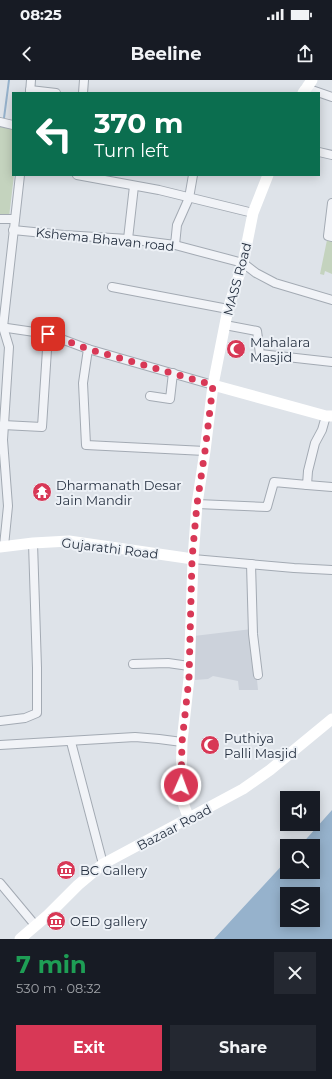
<!DOCTYPE html>
<meta charset="utf-8">
<style>
body{margin:0;font-family:Montserrat,sans-serif;background:#242831;color:#f1f3f6;height:100vh;display:flex;flex-direction:column;font-size:15px;white-space:nowrap}
*{box-sizing:border-box;margin:0}
p{font-size:13px;color:#9ea1a6}
.icon{flex:none;width:22px;height:22px;fill:none;stroke:currentColor;stroke-width:2;stroke-linecap:round;stroke-linejoin:round}
.map{position:relative;height:859px;overflow:hidden}
.panel{display:flex;flex-direction:column;background:#171b24;flex:1}
.panel>*{flex:none}
.top-card{position:absolute;left:12px;top:12px;width:308px;height:84px;border-radius:0px;box-shadow:0 2px 10px #0003;background:#0b6e4f;color:#fff;overflow:hidden}
.buttons{position:absolute;left:280px;top:711px;display:grid;gap:8px}
.buttons a{display:grid;place-items:center;width:40px;height:40px;border-radius:0px;background:#171b24;box-shadow:0 2px 10px #0003;font-size:20px}
.pin{position:absolute;display:grid;place-items:center;width:34px;height:34px;color:#fff;margin:-17px;border-radius:8px;box-shadow:0 2px 6px #0006}
.me{position:absolute;width:44px;margin:-22px;rotate:2deg;stroke-linejoin:round;filter:drop-shadow(0 0 3px #0008)}
.turn{display:flex;align-items:center;gap:14px;height:84px;padding:0 16px;font-size:18px}
.turn .icon{width:52px;height:52px;stroke-width:2.5}
.turn b{display:block;font-size:28px;line-height:34px}
.round{display:grid;place-items:center;flex:none;width:42px;height:42px;border-radius:0px;background:#242831}
.headline{display:flex;align-items:center;justify-content:space-between;height:68px;padding:0 16px}
h1{font-size:24px;font-weight:700;line-height:30px;color:#1e9e55}
.cta{display:flex;gap:8px;margin-top:auto;padding:8px 16px}
.cta a{flex:1;height:46px;border-radius:0px;background:#d83856;color:#fff;font-size:16px;font-weight:700;line-height:46px;text-align:center}
.cta a+a{background:#242831;color:#f1f3f6}
.status{display:flex;justify-content:space-between;align-items:center;height:28px;padding:0 20px;background:#171b24;direction:ltr}
.status svg{height:11px;fill:currentColor}
header{display:flex;justify-content:space-between;align-items:center;height:52px;padding:0 16px;background:#171b24;font-size:18px;font-weight:700}
.map>svg:first-child{display:block}
.built{fill:#ccd2db}
.green{fill:#c4d3be}
.water{fill:#96b2cc;fill-rule:evenodd}
.lines{fill:none;stroke-linecap:round;stroke-linejoin:round}
.stream{stroke:#96b2cc;stroke-width:2}
.street-casing{stroke:#a3aab3;stroke-width:10}
.street{stroke:#f1f3f7;stroke-width:8}
.secondary{stroke:#fff;stroke-width:11}
.route{stroke:#d83856;stroke-width:7;stroke-dasharray:0 12.6}
.labels{text-anchor:middle;dominant-baseline:central;stroke-width:4;stroke-linejoin:round;paint-order:stroke}
.street-label{font-size:13px;fill:#263141;stroke:#edf1f6}
.poi-label{font-size:13px;fill:#263141;stroke:#edf1f6;text-anchor:start}
</style>
<div class="status"><b>08:25</b><svg viewBox="0 0 49 12"><path d="M0 12V9h3v3zM5 12V6h3v6zM10 12V3h3v9zM15 12V0h3v12zM26 1h20v11H26zM47 4h2v5h-2z"/></svg></div>
<header><svg class="icon" aria-label="back" viewBox="0 0 24 24"><path d="M15 5l-7 7 7 7"/></svg>Beeline<svg class="icon" aria-label="share" viewBox="0 0 24 24"><path d="M12 15V3M7 8l5-5 5 5M5 13v7h14v-7"/></svg></header>
<div class="map">
<svg width="332" height="859" viewBox="0 0 332 859">
<rect width="100%" height="100%" fill="#dee3e9"/>
<polygon class="built" points="252,549 258,610 239,610 238,601 213,596 208,599 195,600 194,556"/>
<g class="green">
<polygon points="0,47 13,48 14,95 9,137 0,136"/>
<polygon points="327,160 332,161 332,194 325,191 324,195 320,194"/>
</g>
<path class="water" d="M332 730V859H214L287 780V792H313V766H300ZM287 814H313V840H287Z"/>
<g class="lines">
<polyline class="stream" points="4,38 9,0"/>
<g class="street-casing">
<g id="street">
<polyline points="306,8 332,17"/>
<polyline points="30,10 56,13"/>
<polyline points="30,13 31,0"/>
<polyline points="83,13 84,0"/>
<polyline points="0,42 13,45"/>
<polyline points="319,72 332,75"/>
<polyline points="77,95 159,110 253,133"/>
<polyline points="332,123 328,156 332,157"/>
<polyline points="0,139 15,139"/>
<polyline points="13,150 64,155 128,159 175,165 243,183 256,193 275,203 332,220"/>
<polyline points="128,159 134,106"/>
<polyline points="175,165 177,145 189,118 193,95"/>
<polyline points="112,207 228,229"/>
<polyline points="225,245 257,251 260,274 332,282"/>
<polyline points="0,247 48,254 88,269 213,305"/>
<polyline points="88,269 83,303 86,365 205,371"/>
<polyline points="150,316 170,319 173,293"/>
<polyline points="3,345 42,347 48,254"/>
<polyline points="307,405 332,407"/>
<polyline points="197,424 267,427 274,402 307,405 308,391 315,363 322,350 326,336"/>
<polyline points="4,466 8,426 3,360 9,267 3,247 20,95"/>
<polyline points="193,479 294,488 332,490"/>
<polyline points="251,484 253,554 258,595"/>
<polyline points="133,584 168,583 189,586"/>
<polyline points="0,641 25,638 37,633 37,588 33,463"/>
<polyline points="71,662 103,784"/>
<polyline points="0,665 135,657 159,659 182,662"/>
<polyline points="0,803 35,845"/>
</g>
</g>
<use href="#street" class="street"/>
<g class="secondary">
<polyline points="303,13 312,0"/>
<polyline points="213,305 326,336 332,336"/>
<polyline points="0,467 33,463 69,461 193,479"/>
<polyline points="189,739 183,723 181,705 182,662 189,598 193,479 197,424 205,371 213,305 228,229 243,183 253,133 268,95"/>
<polyline points="20,859 48,835 78,805 103,784 243,709 270,690 332,639"/>
</g>
</g>
<g class="lines">
<polyline class="route" points="48,254 88,269 213,305 205,371 197,424 192,479 189,598 182,662 181,705"/>
</g>
<defs>
<g id="mosque-disc" transform="scale(1)"><circle r="9.5" fill="#d83856" stroke="#edf1f6"/><path d="M3.5-4.9A6 6 0 1 0 3.5 4.9A5 5 0 1 1 3.5-4.9Z" fill="#fff"/></g>
<g id="temple-disc" transform="scale(1)"><circle r="9.5" fill="#d83856" stroke="#edf1f6"/><path d="M0-6L5-2H3V0L6.5 2.5H4V6H1.5V3h-3V6H-4V2.5H-6.5L-3 0V-2H-5Z" fill="#fff"/></g>
<g id="museum-disc" transform="scale(1)"><circle r="9.5" fill="#d83856" stroke="#edf1f6"/><path d="M0-6L6-3V-2H-6V-3ZM-5-1h2V3h-2ZM-1-1h2V3h-2ZM3-1h2V3H3ZM-6 4H6V6H-6Z" fill="#fff"/></g>
</defs>
<g fill-rule="evenodd">
<use href="#mosque-disc" x="236" y="269"/>
<use href="#temple-disc" x="42" y="412"/>
<use href="#mosque-disc" x="210" y="665"/>
<use href="#museum-disc" x="66" y="790"/>
<use href="#museum-disc" x="56" y="841"/>
</g>
<g class="labels">
<g class="street-label">
<text transform="translate(105 159) rotate(6)">Kshema Bhavan road</text>
<text transform="translate(237 199) rotate(-75)">MASS Road</text>
<text transform="translate(110 468) rotate(7)">Gujarathi Road</text>
<text transform="translate(174 747) rotate(-28)">Bazaar Road</text>
</g>
<g class="poi-label">
<text x="250" y="262">Mahalara<tspan x="250" dy="15">Masjid</tspan></text>
<text x="56" y="405">Dharmanath Desar<tspan x="56" dy="15">Jain Mandir</tspan></text>
<text x="224" y="658">Puthiya<tspan x="224" dy="15">Palli Masjid</tspan></text>
<text x="80" y="790">BC Gallery</text>
<text x="70" y="841">OED gallery</text>
</g>
</g>
</svg>
<div class="buttons">
<a><svg class="icon" aria-label="sound" viewBox="0 0 24 24"><path d="M4 9h4l5-4v14l-5-4H4zM17 9q2 3 0 6"/></svg></a>
<a><svg class="icon" aria-label="search" viewBox="0 0 24 24"><circle cx="10" cy="10" r="6"/><path d="M15 15l6 6"/></svg></a>
<a><svg class="icon" aria-label="layers" viewBox="0 0 24 24"><path d="M12 4l9 5-9 5-9-5zM3 14l9 5 9-5"/></svg></a>
</div>
<div class="pin" style="left:48px;top:254px;background:#d93025"><svg class="icon" aria-label="arrive" viewBox="0 0 24 24"><path d="M6 21V4h12l-3 4 3 4H6"/></svg></div>
<svg class="me" style="left:181px;top:705px" viewBox="-20 -20 40 40"><circle r="17" fill="#d83856" stroke="#fff" stroke-width="3"/><path d="M0-11L8 9 0 5-8 9z" fill="#fff"/></svg>
<div class="top-card">
<div class="turn"><svg class="icon" aria-label="left" viewBox="0 0 24 24"><path d="M17 20v-9H6M10 6l-5 5 5 5"/></svg><div><b>370 m</b>Turn left</div></div>
</div>
</div>
<section class="panel">
<div class="headline"><div><h1>7 min</h1><p>530 m · 08:32</p></div><a class="round"><svg class="icon" aria-label="close" viewBox="0 0 24 24"><path d="M6 6l12 12M18 6L6 18"/></svg></a></div>
<div class="cta"><a>Exit</a><a>Share</a></div>
</section>
